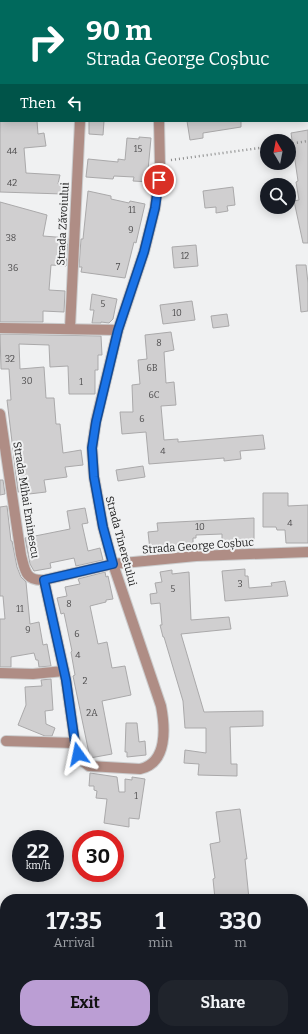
<!DOCTYPE html>
<meta charset="utf-8">
<style>
body{margin:0;font-family:Bitter,serif;background:#20242c;color:#f1f3f6;height:100vh;display:flex;flex-direction:column;font-size:15px;white-space:nowrap}
*{box-sizing:border-box;margin:0}
p{font-size:13px;color:#9ea1a6}
.icon{flex:none;width:22px;height:22px;fill:none;stroke:currentColor;stroke-width:2;stroke-linecap:round;stroke-linejoin:round}
.map{position:relative;flex:1;overflow:hidden}
.details{position:absolute;left:0px;top:894px;width:308px;height:140px;display:flex;flex-direction:column;background:#171b24;border-radius:16px 16px 0 0;box-shadow:0 2px 10px #0003}
.details>*{flex:none}
.hud{position:absolute;left:0px;top:0px;width:308px;height:122px;box-shadow:0 2px 10px #0003;background:#00695c;color:#fff;overflow:hidden}
.needle{width:26px;rotate:350deg}
.tools{position:absolute;left:260px;top:134px;display:grid;gap:8px}
.tools a{display:grid;place-items:center;width:36px;height:36px;border-radius:50%;background:#171b24;box-shadow:0 2px 10px #0003;font-size:20px}
.speed{position:absolute;left:12px;top:830px;display:flex;gap:8px;font-size:20px;font-weight:700;text-align:center}
.speed>*{display:grid;place-content:center;width:52px;height:52px;border-radius:50%;background:#171b24;box-shadow:0 2px 10px #0003;line-height:1}
.speed small{font-size:10px;font-weight:400}
.speed .limit{border:6px solid #d22;background:#fff;color:#111}
.pin{position:absolute;display:grid;place-items:center;width:34px;height:34px;color:#fff;margin:-17px;border:2px solid #fff;border-radius:50%;box-shadow:0 1px 4px #0007}
.me{position:absolute;width:44px;margin:-22px;rotate:348deg;stroke-linejoin:round;filter:drop-shadow(0 0 3px #0008)}
.turn{display:flex;align-items:center;gap:14px;height:84px;padding:0 20px;font-size:18px}
.turn .icon{width:52px;height:52px;stroke-width:2.5}
.turn b{display:block;font-size:28px;line-height:34px}
.then{display:flex;align-items:center;height:38px;padding:0 20px;background:#0003;gap:8px;font-size:15px}
.eta{display:flex;justify-content:space-evenly;align-items:center;height:68px;text-align:center}
.eta b{font-size:24px;font-weight:700;line-height:28px}
.cta{display:flex;gap:8px;margin-top:auto;padding:8px 20px}
.cta a{flex:1;height:46px;border-radius:16px;background:#bb9ed4;color:#111;font-size:16px;font-weight:700;line-height:46px;text-align:center}
.cta a+a{background:#20242c;color:#f1f3f6}
.map>svg:first-child{display:block}
.building{fill:#d0cfd0;stroke:#aaa9aa}
.lines{fill:none;stroke-linecap:round;stroke-linejoin:round}
.minor-casing{stroke:#cbcccd;stroke-width:12}
.path{stroke:#8a8b8b;stroke-width:2.5;stroke-dasharray:1 3;stroke-linecap:butt}
.minor{stroke:#af8d85;stroke-width:10}
.route-casing{stroke:#114b97;stroke-width:10}
.route{stroke:#1a73e8;stroke-width:7}
.labels{text-anchor:middle;dominant-baseline:central;stroke-width:4;stroke-linejoin:round;paint-order:stroke}
.number-label{font-size:9px;fill:#4e4d4e}
.street-label{font-size:11px;fill:#222;stroke:#f0f1f2}
</style>
<div class="map">
<svg width="308" height="1034" viewBox="0 0 308 1034">
<rect width="100%" height="100%" fill="#f0f1f2"/>
<g class="building">
<polygon points="0,121 37,121 38,134 44,133 46,146 24,148 26,173 60,175 58,184 63,185 63,194 0,192"/>
<polygon points="89,121 104,121 103,135 89,134"/>
<polygon points="187,121 241,121 241,127 203,133 203,138 190,140"/>
<polygon points="308,130 308,243 303,243 294,201 299,200 296,182 298,181 291,133"/>
<polygon points="139,137 151,138 148,170 150,170 149,182 133,181 134,177 114,176 113,179 86,177 88,159 118,162 118,159 125,160 127,138 139,139"/>
<polygon points="233,187 235,205 227,206 228,211 216,213 216,207 205,208 203,191"/>
<polygon points="88,191 111,196 111,199 129,203 130,201 145,204 136,243 134,242 125,278 81,272 82,267 79,267 81,239 83,239"/>
<polygon points="0,202 47,215 43,236 68,238 66,266 51,265 49,290 65,291 64,312 43,311 43,322 0,322"/>
<polygon points="196,245 198,266 174,268 172,247"/>
<polygon points="296,265 306,265 308,283 308,311 301,312"/>
<polygon points="92,294 117,299 113,319 109,323 101,322 101,323 92,323 94,310 90,310"/>
<polygon points="192,301 195,320 163,324 160,305"/>
<polygon points="227,314 229,326 213,328 211,316"/>
<polygon points="171,332 174,350 164,352 166,383 174,382 176,405 161,406 164,440 178,439 178,442 263,435 265,449 240,451 241,459 224,461 224,458 149,464 146,432 122,434 120,412 133,412 132,385 140,384 138,360 147,359 145,335"/>
<polygon points="0,334 101,336 102,355 98,355 98,370 95,370 95,394 69,394 68,366 50,367 49,345 19,344 20,369 44,367 46,398 54,398 56,424 60,424 63,453 81,450 83,465 65,467 67,477 44,480 46,492 29,494 29,490 18,492 7,400 11,400 9,369 1,369"/>
<polygon points="143,466 145,477 118,481 116,470"/>
<polygon points="0,480 3,480 5,494 0,495"/>
<polygon points="263,493 288,493 288,506 308,505 308,543 286,543 285,530 277,530 276,527 263,527"/>
<polygon points="7,506 11,541 12,541 17,567 21,577 26,582 30,624 39,622 43,645 47,644 51,666 39,667 38,660 36,660 34,653 11,657 11,667 0,667 0,619 5,619 3,596 0,596 0,507"/>
<polygon points="85,508 88,523 82,524 88,551 100,548 103,560 76,566 74,558 50,563 51,568 34,571 30,564 25,538 70,529 67,511"/>
<polygon points="254,518 254,540 246,541 246,544 222,545 222,534 196,535 196,538 193,538 193,547 150,550 148,532 158,531 157,523"/>
<polygon points="245,569 245,576 248,576 249,588 272,586 271,583 285,581 288,596 225,601 222,571"/>
<polygon points="172,570 172,574 189,572 191,620 229,617 231,629 181,634 204,712 263,711 263,726 230,727 231,764 237,764 237,776 198,775 199,764 184,763 185,750 206,753 206,728 185,728 183,701 164,637 163,637 160,625 162,625 160,603 151,604 150,594 157,593 155,583 162,582 160,572"/>
<polygon points="105,572 106,577 108,576 113,599 106,600 106,602 90,606 98,644 107,642 112,668 125,666 131,695 102,701 112,754 90,758 73,676 75,675 71,652 72,651 64,613 61,614 57,598 67,596 65,587 80,584 78,579"/>
<polygon points="51,679 53,710 45,711 46,724 55,728 52,736 45,736 18,725 26,705 25,687 42,686 41,680"/>
<polygon points="126,723 137,723 139,742 145,741 146,755 127,757 127,752 125,752"/>
<polygon points="90,773 117,777 119,792 125,792 125,779 132,780 132,777 145,779 139,819 129,818 129,827 104,823 107,799 96,798 97,791 94,790 94,786 89,786"/>
<polygon points="240,809 247,859 245,859 249,899 215,899 213,879 215,878 210,844 220,842 216,812"/>
</g>
<g class="lines">
<g class="minor-casing">
<g id="minor">
<polyline points="80,0 80,1"/>
<polyline points="124,0 124,1"/>
<polyline points="0,328 118,330"/>
<polyline points="70,328 80,121"/>
<path d="M0 414 21 555C25 570 25 581 44 580L66 680 75 743 78 754 84 762 89 766 140 769C168 763 165 727 161 706L113 564 103 527 94 477 92 448 96 421 118 330 144 252 155 208 160 166 159 121"/>
<polyline points="44,580 113,564 196,556 308,552"/>
<polyline points="0,673 33,674 64,671"/>
<polyline points="6,741 75,743"/>
<polyline points="282,1029 284,1034"/>
</g>
</g>
<g class="path">
<polyline points="289,144 308,141"/>
<polyline points="171,160 267,147"/>
</g>
<use href="#minor" class="minor"/>
</g>
<g class="lines">
<g class="route-casing">
<polyline id="route" points="78,754 75,743 66,680 44,580 113,564 103,527 94,477 92,448 96,422 118,330 144,252 155,208 159,180"/>
</g>
<use href="#route" class="route"/>
</g>
<g class="labels">
<g class="number-label">
<text x="138" y="149">15</text>
<text x="12" y="151">44</text>
<text x="12" y="183">42</text>
<text x="132" y="210">11</text>
<text x="131" y="230">9</text>
<text x="11" y="238">38</text>
<text x="185" y="256">12</text>
<text x="118" y="267">7</text>
<text x="13" y="268">36</text>
<text x="103" y="304">5</text>
<text x="177" y="313">10</text>
<text x="159" y="343">8</text>
<text x="10" y="359">32</text>
<text x="152" y="368">6B</text>
<text x="27" y="381">30</text>
<text x="81" y="382">1</text>
<text x="154" y="395">6C</text>
<text x="142" y="419">6</text>
<text x="163" y="451">4</text>
<text x="290" y="523">4</text>
<text x="200" y="527">10</text>
<text x="240" y="584">3</text>
<text x="173" y="589">5</text>
<text x="69" y="604">8</text>
<text x="20" y="609">11</text>
<text x="28" y="630">9</text>
<text x="77" y="634">6</text>
<text x="78" y="655">4</text>
<text x="85" y="681">2</text>
<text x="92" y="713">2A</text>
<text x="136" y="796">1</text>
</g>
<g class="street-label">
<text transform="translate(63 224) rotate(-87)">Strada Zăvoiului</text>
<text transform="translate(26 500) rotate(81)">Strada Mihai Eminescu</text>
<text transform="translate(121 541) rotate(75)">Strada Tineretului</text>
<text transform="translate(198 546) rotate(-4)">Strada George Coșbuc</text>
</g>
</g>
</svg>
<div class="tools">
<a><svg class="needle" viewBox="-14 -14 28 28"><path d="M0-13l5 13h-10z" fill="#e53935"/><path d="M0 13l5-13h-10z" fill="#9ea1a6"/></svg></a>
<a><svg class="icon" aria-label="search" viewBox="0 0 24 24"><circle cx="10" cy="10" r="6"/><path d="M15 15l6 6"/></svg></a>
</div>
<div class="speed"><div>22<small>km/h</small></div><div class="limit">30</div></div>
<div class="pin" style="left:159px;top:180px;background:#d93025"><svg class="icon" aria-label="arrive" viewBox="0 0 24 24"><path d="M6 21V4h12l-3 4 3 4H6"/></svg></div>
<svg class="me" style="left:78px;top:754px" viewBox="-20 -20 40 40"><path d="M0-17L14 15 0 8-14 15z" fill="#1a73e8" stroke="#fff" stroke-width="4"/></svg>
<div class="hud">
<div class="turn"><svg class="icon" aria-label="right" viewBox="0 0 24 24"><path d="M7 20v-9h11M14 6l5 5-5 5"/></svg><div><b>90 m</b>Strada George Coșbuc</div></div>
<div class="then">Then<svg class="icon" aria-label="left" viewBox="0 0 24 24"><path d="M17 20v-9H6M10 6l-5 5 5 5"/></svg></div>
</div>
<section class="details">
<div class="eta">
<div><b>17:35</b><p>Arrival</p></div>
<div><b>1</b><p>min</p></div>
<div><b>330</b><p>m</p></div>
</div>
<div class="cta"><a>Exit</a><a>Share</a></div>
</section>
</div>
